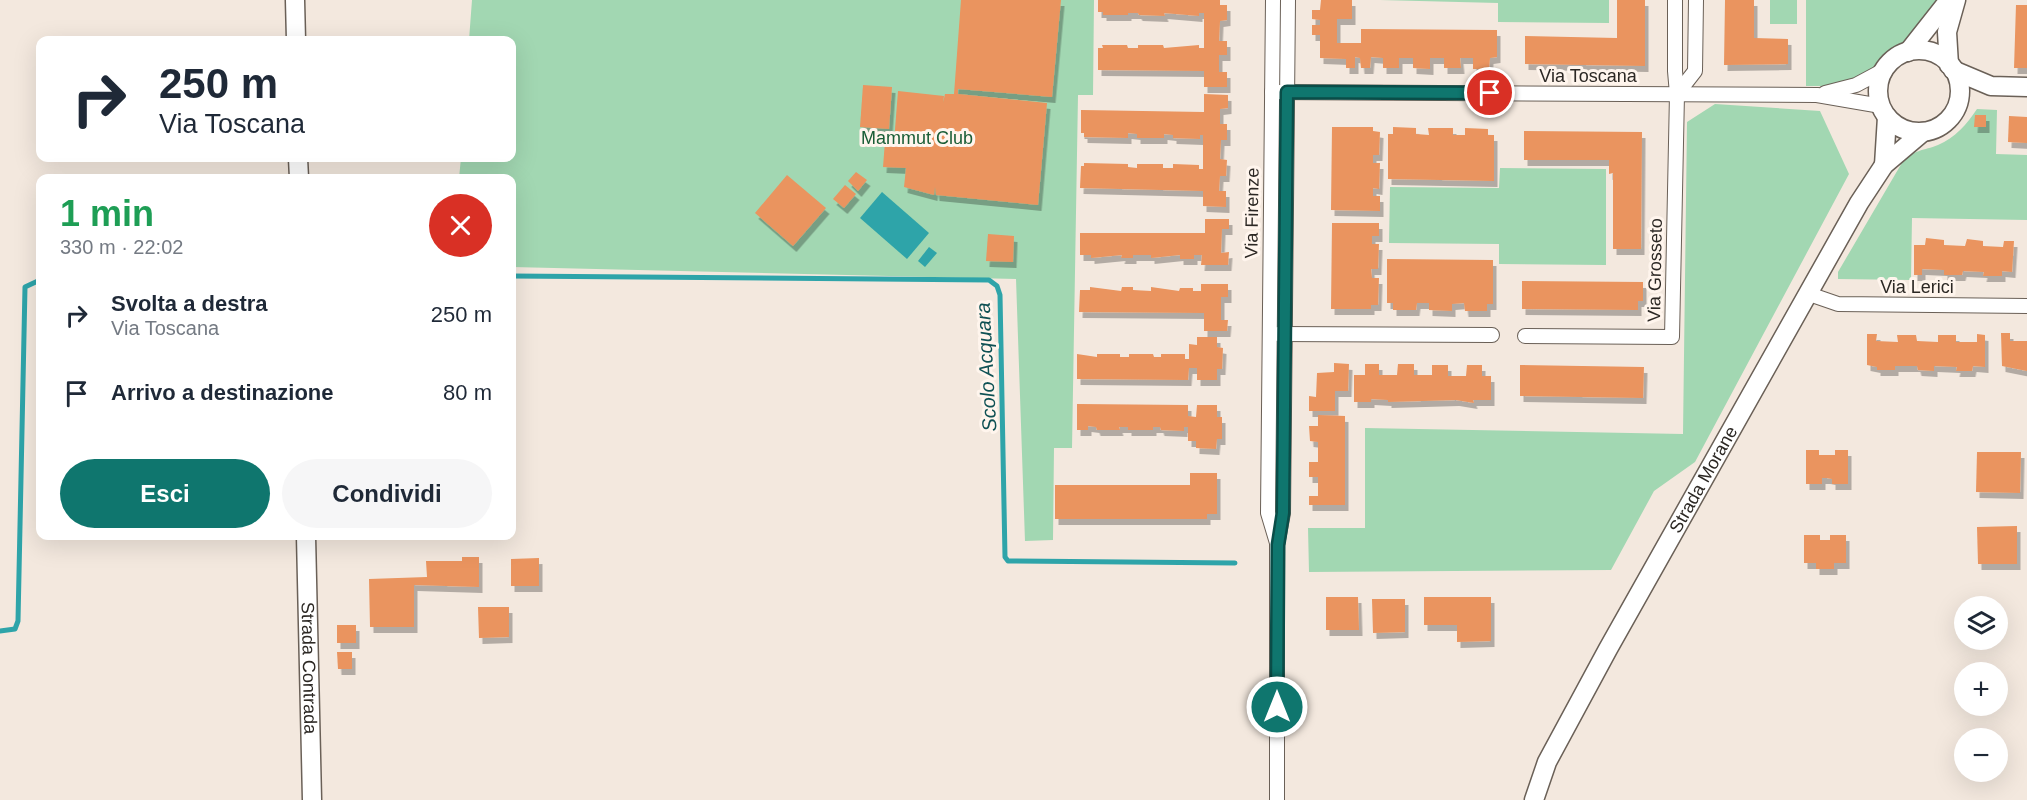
<!DOCTYPE html>
<html lang="it">
<meta charset="utf-8">
<style>
body{margin:0;font-family:Helvetica,sans-serif;background:#f6f6f7;color:#1f2937;height:100vh;display:flex;flex-direction:column;font-size:22px;white-space:nowrap}
*{box-sizing:border-box;margin:0}
p{font-size:20px;color:#747a83}
.icon{flex:none;width:33px;height:33px;fill:none;stroke:currentColor;stroke-width:2;stroke-linecap:round;stroke-linejoin:round}
.map{position:relative;flex:1;overflow:hidden}
.sheet{position:absolute;left:36px;top:174px;width:480px;height:366px;display:flex;flex-direction:column;background:#fff;border-radius:12px;box-shadow:0 6px 24px #0002}
.sheet>*{flex:none}
.top-card{position:absolute;left:36px;top:36px;width:480px;height:126px;border-radius:12px;box-shadow:0 6px 24px #0002;background:#fff;color:#1f2937;overflow:hidden}
.buttons{position:absolute;left:1954px;top:596px;display:grid;gap:12px}
.buttons a{display:grid;place-items:center;width:54px;height:54px;border-radius:50%;background:#fff;box-shadow:0 6px 24px #0002;font-size:30px}
.pin{position:absolute;display:grid;place-items:center;width:51px;height:51px;color:#fff;margin:-26px;border:3px solid #fff;border-radius:50%;box-shadow:0 2px 6px #0007}
.me{position:absolute;width:66px;margin:-33px;rotate:0deg;stroke-linejoin:round;filter:drop-shadow(0 0 4px #0008)}
.turn{display:flex;align-items:center;gap:21px;height:126px;padding:0 24px;font-size:27px}
.turn .icon{width:78px;height:78px;stroke-width:2.5}
.turn b{display:block;font-size:42px;line-height:51px}
.round{display:grid;place-items:center;flex:none;width:63px;height:63px;border-radius:32px;background:#f6f6f7}
.summary{display:flex;align-items:center;justify-content:space-between;height:102px;padding:0 24px}
h1{font-size:36px;font-weight:800;line-height:45px;color:#1e9e55}
.cta{display:flex;gap:12px;margin-top:auto;padding:12px 24px}
.cta a{flex:1;height:69px;border-radius:36px;background:#0f766e;color:#fff;font-size:24px;font-weight:800;line-height:69px;text-align:center}
.cta a+a{background:#f6f6f7;color:#1f2937}
ul{padding:0;list-style:none}
li{display:flex;align-items:center;gap:18px;height:78px;padding:0 24px}
li div{flex:1}
li b{display:block;font-size:22px}
li em{font-style:normal}
.map>svg:first-child{display:block}
.green{fill:#a2d7b2}
.water{fill:#2ea4a9}
.lines{fill:none;stroke-linecap:round;stroke-linejoin:round}
.stream{stroke:#2ea4a9;stroke-width:5}
.building{fill:#ea945e;filter:url(#shadow)}
.street-casing{stroke:#6a6057;stroke-width:16}
.secondary-casing{stroke:#6a6057;stroke-width:21}
.street{stroke:#fff;stroke-width:14}
.secondary{stroke:#fff;stroke-width:18}
.route-casing{stroke:#0a4d48;stroke-width:15}
.route{stroke:#0f766e;stroke-width:10}
.labels{text-anchor:middle;dominant-baseline:central;stroke-width:6;stroke-linejoin:round;paint-order:stroke}
.street-label{font-size:18px;fill:#2c2824;stroke:#fff5ed}
.park-label{font-size:18px;fill:#195d36;stroke:#fff5ed}
.water-label{font-size:20px;font-style:italic;fill:#0f5154;stroke:#fff5ed}
</style>
<div class="map">
<svg width="2027" height="800" viewBox="0 0 2027 800">
<defs>
<filter id="shadow"><feDropShadow dx="3.5" dy="6" stdDeviation="0" flood-color="#0004"/></filter>
</defs>
<rect width="100%" height="100%" fill="#f3e8de"/>
<g class="green">
<polygon points="472,0 1094,0 1093,95 1078,95 1072,448 1054,448 1053,540 1025,541 1016,279 512,267 512,178 459,178 461,158 512,158 512,40 469,40"/>
<polygon points="1380,0 1609,0 1609,23 1498,22 1498,3"/>
<rect x="1770" y="0" width="27" height="24"/>
<polygon points="1806,0 1939,0 1912,38 1890,49 1870,71 1841,86 1806,86"/>
<polygon points="1715,104 1820,111 1849,174 1695,462 1654,491 1611,570 1309,572 1308,528 1365,528 1365,428 1683,434 1687,122"/>
<path d="M1977 109 1997 110 1996 154 2027 155V220L1912 218 1911 280 1838 279V272L1903 161C1916 149 1923 151 1938 145 1955 138 1967 124 1977 109Z"/>
<polygon points="1500,168 1606,169 1606,265 1499,264 1499,244 1389,243 1390,187 1499,188"/>
</g>
<g class="water">
<polygon points="882,192 929,233 907,259 860,218"/>
<polygon points="929,247 937,253 925,267 918,261"/>
</g>
<g class="lines">
<g class="stream">
<polyline points="512,276 989,280 997,286 1000,295 1005,557 1008,561 1235,563"/>
<polyline points="0,631 15,629 18,621 25,287 40,280"/>
</g>
</g>
<g class="building">
<polygon points="961,0 1061,0 1052,97 958,89 958,94 1047,103 1038,205 936,195 935,187 934,195 904,187 906,168 883,167 885,141 894,142 898,91 944,96 943,103 945,94 954,94"/>
<polygon points="1098,0 1220,0 1220,5 1227,5 1227,20 1220,21 1219,41 1227,41 1227,55 1219,55 1219,72 1227,72 1227,87 1204,87 1204,71 1098,70 1098,48 1103,48 1102,45 1127,45 1128,48 1138,48 1138,45 1163,45 1164,48 1199,45 1199,48 1204,48 1204,13 1199,13 1199,16 1164,13 1165,16 1139,15 1138,13 1128,13 1128,15 1103,15 1103,12 1098,12"/>
<polygon points="1321,0 1352,0 1352,19 1337,19 1337,43 1361,43 1361,29 1497,30 1497,57 1490,58 1489,69 1473,69 1473,58 1460,58 1461,68 1444,68 1444,58 1430,58 1430,69 1413,68 1413,58 1399,58 1399,68 1383,68 1383,58 1371,57 1370,68 1361,68 1360,58 1355,57 1355,68 1346,68 1346,59 1320,58 1320,35 1312,35 1312,25 1320,25 1320,20 1312,19 1312,10 1320,10"/>
<polygon points="1617,0 1645,0 1645,66 1525,64 1525,36 1617,38"/>
<polygon points="1725,0 1754,0 1754,38 1788,39 1788,64 1724,65"/>
<polygon points="2016,5 2027,5 2027,68 2014,68"/>
<polygon points="863,85 892,87 889,129 860,127"/>
<polygon points="1204,94 1228,95 1228,108 1220,109 1220,124 1227,124 1227,140 1221,140 1220,159 1227,160 1226,176 1220,176 1219,191 1226,191 1226,207 1203,206 1203,191 1080,188 1081,166 1084,166 1084,163 1128,164 1128,167 1137,168 1137,164 1163,164 1163,168 1173,168 1173,164 1199,165 1199,169 1203,169 1203,135 1200,135 1200,139 1173,138 1173,135 1164,134 1164,138 1137,138 1137,134 1128,133 1128,138 1084,137 1084,133 1081,133 1081,110 1204,112"/>
<polygon points="1975,115 1986,115 1986,127 1974,127"/>
<polygon points="2009,116 2027,117 2027,143 2008,142"/>
<polygon points="1332,127 1373,127 1373,131 1380,132 1379,155 1373,155 1373,163 1380,163 1379,189 1373,188 1373,196 1380,196 1380,211 1331,210"/>
<polygon points="1393,127 1416,128 1416,134 1429,135 1428,128 1453,128 1453,135 1465,135 1465,128 1488,129 1488,135 1494,135 1494,181 1388,179 1388,134 1393,134"/>
<polygon points="1524,131 1642,132 1641,249 1613,249 1613,173 1609,174 1609,160 1524,160"/>
<polygon points="856,172 867,180 858,191 848,181"/>
<polygon points="787,175 826,208 793,246 755,213"/>
<polygon points="845,185 856,194 844,208 833,199"/>
<polygon points="1205,219 1229,219 1229,229 1222,229 1221,253 1229,252 1228,265 1201,265 1202,255 1194,255 1194,259 1180,259 1180,255 1151,258 1151,255 1133,255 1133,258 1121,258 1122,255 1091,258 1091,255 1080,255 1080,233 1205,233"/>
<polygon points="1332,223 1379,223 1379,236 1372,236 1372,244 1379,244 1378,269 1371,269 1372,278 1379,278 1378,305 1371,305 1371,309 1331,309"/>
<polygon points="988,234 1014,236 1013,262 986,261"/>
<polygon points="1926,238 1944,240 1944,245 1965,246 1967,239 1983,241 1983,246 2003,247 2004,241 2014,241 2012,272 2002,271 2002,276 1983,276 1984,272 1963,271 1962,275 1944,275 1944,270 1922,269 1922,275 1914,275 1914,245 1925,245"/>
<polygon points="1387,259 1493,260 1493,304 1487,304 1487,311 1465,311 1464,303 1452,304 1452,311 1429,310 1429,303 1417,303 1416,310 1393,310 1393,303 1387,303"/>
<polygon points="1522,281 1643,282 1643,301 1638,301 1638,310 1522,309"/>
<polygon points="1201,284 1228,284 1228,297 1221,297 1221,320 1228,320 1227,331 1204,331 1204,313 1079,312 1080,290 1090,290 1090,287 1121,291 1122,287 1133,287 1133,290 1151,291 1151,287 1179,291 1180,288 1193,288 1193,291 1201,291"/>
<polygon points="2001,333 2010,333 2010,341 2027,341 2027,371 2002,366"/>
<polygon points="1867,334 1877,334 1876,341 1898,342 1897,335 1916,335 1917,341 1938,342 1938,335 1956,335 1956,342 1977,342 1977,334 1985,335 1985,367 1973,366 1972,371 1956,371 1957,367 1934,366 1934,371 1918,370 1917,366 1895,366 1895,370 1877,370 1877,367 1867,365"/>
<polygon points="1197,337 1217,337 1217,347 1223,348 1222,369 1217,369 1217,380 1197,380 1197,368 1189,368 1188,380 1077,379 1077,354 1097,357 1097,354 1120,354 1120,357 1129,357 1129,354 1153,354 1154,357 1161,357 1161,354 1185,354 1185,359 1189,359 1189,344 1197,345"/>
<polygon points="1334,363 1349,364 1348,391 1335,391 1335,411 1309,411 1309,396 1316,397 1317,373 1334,372"/>
<polygon points="1365,364 1379,364 1379,375 1397,375 1398,364 1414,364 1414,375 1432,375 1432,365 1448,365 1448,376 1466,376 1467,365 1482,365 1482,376 1491,376 1491,400 1473,400 1474,403 1456,400 1388,402 1388,400 1371,399 1371,402 1354,402 1354,375 1365,375"/>
<polygon points="1520,365 1644,367 1643,398 1520,396"/>
<polygon points="1077,404 1188,405 1188,416 1196,417 1197,405 1217,405 1217,417 1222,417 1222,439 1217,439 1216,449 1196,448 1196,441 1188,441 1188,427 1184,427 1184,431 1161,430 1160,427 1153,427 1153,430 1128,430 1128,427 1119,427 1120,430 1097,430 1096,427 1088,426 1088,430 1077,430"/>
<polygon points="1318,415 1345,416 1345,505 1309,505 1309,496 1318,496 1318,477 1309,477 1309,462 1318,462 1318,442 1310,441 1309,426 1318,426"/>
<polygon points="1806,450 1819,450 1819,455 1835,455 1835,450 1848,450 1848,484 1832,484 1832,479 1827,478 1822,478 1822,484 1806,484"/>
<polygon points="1977,452 2021,452 2020,493 1976,492"/>
<polygon points="1190,473 1217,473 1217,514 1207,514 1207,519 1055,519 1055,485 1190,485"/>
<polygon points="2017,526 2017,564 1978,564 1977,527"/>
<polygon points="1804,535 1820,535 1820,540 1830,540 1830,535 1846,535 1846,563 1834,563 1834,569 1816,569 1816,563 1804,563"/>
<polygon points="462,557 479,557 479,587 414,585 414,627 370,627 369,579 427,577 426,561 462,561"/>
<polygon points="539,558 539,586 511,586 511,559"/>
<polygon points="1326,597 1358,597 1359,630 1326,630"/>
<polygon points="1424,597 1491,597 1491,641 1457,642 1457,625 1424,625"/>
<polygon points="1372,599 1405,599 1405,632 1373,633"/>
<polygon points="478,607 509,607 509,637 479,638"/>
<rect x="337" y="625" width="19" height="18"/>
<polygon points="337,652 352,652 352,669 338,669"/>
</g>
<g class="lines">
<g class="street-casing">
<g id="street">
<polyline points="1273,0 1268,513 1277,543"/>
<polyline points="1272,92 1817,95 1881,106"/>
<polyline points="1825,93 1856,85 1884,70"/>
<polyline points="1677,94 1695,71 1696,0"/>
<polyline points="1809,294 1838,304 2027,306"/>
<polyline points="1278,334 1492,335"/>
<polyline points="1525,336 1672,337 1677,94 1675,71 1675,0"/>
<polyline points="1277,800 1277,545 1283,513 1288,0"/>
</g>
</g>
<g class="secondary-casing">
<g id="secondary">
<polyline points="295,0 296,40"/>
<circle cx="1919" cy="91" r="41"/>
<polyline points="1908,52 1949,0"/>
<polyline points="1949,65 1947,32 1956,0"/>
<polyline points="1953,70 1991,86 2027,87"/>
<polyline points="298,158 299,178"/>
<polyline points="1884,165 1887,117"/>
<path id="s1" d="M306 536 312 800"/>
<path id="s2" d="M1534 800 1547 762 1608 649 1859 203 1884 165 1923 132"/>
</g>
</g>
<use href="#street" class="street"/>
<use href="#secondary" class="secondary"/>
</g>
<g class="lines">
<g class="route-casing">
<polyline id="route" points="1277,707 1278,545 1283,513 1287,92 1490,93"/>
</g>
<use href="#route" class="route"/>
</g>
<g class="labels">
<g class="street-label">
<text x="1588" y="76">Via Toscana</text>
<text transform="translate(1252 213) rotate(-89)">Via Firenze</text>
<text transform="translate(1655 270) rotate(-89)">Via Grosseto</text>
<text x="1917" y="287">Via Lerici</text>
<text stroke="none"><textPath href="#s2" startOffset="363">Strada Morane</textPath></text>
<text stroke="none"><textPath href="#s1" startOffset="132">Strada Contrada</textPath></text>
</g>
<g class="park-label">
<text x="917" y="138">Mammut Club</text>
</g>
<g class="water-label">
<text transform="translate(986 367) rotate(-93)">Scolo Acquara</text>
</g>
</g>
</svg>
<div class="buttons">
<a><svg class="icon" aria-label="layers" viewBox="0 0 24 24"><path d="M12 4l9 5-9 5-9-5zM3 14l9 5 9-5"/></svg></a>
<a>+</a>
<a>−</a>
</div>
<div class="pin" style="left:1490px;top:93px;background:#d93025"><svg class="icon" aria-label="arrive" viewBox="0 0 24 24"><path d="M6 21V4h12l-3 4 3 4H6"/></svg></div>
<svg class="me" style="left:1277px;top:707px" viewBox="-20 -20 40 40"><circle r="17" fill="#0f766e" stroke="#fff" stroke-width="3"/><path d="M0-11L8 9 0 5-8 9z" fill="#fff"/></svg>
<div class="top-card">
<div class="turn"><svg class="icon" aria-label="right" viewBox="0 0 24 24"><path d="M7 20v-9h11M14 6l5 5-5 5"/></svg><div><b>250 m</b>Via Toscana</div></div>
</div>
<section class="sheet">
<div class="summary"><div><h1>1 min</h1><p>330 m · 22:02</p></div><a class="round" style="background:#d93025;color:#fff"><svg class="icon" aria-label="close" viewBox="0 0 24 24"><path d="M6 6l12 12M18 6L6 18"/></svg></a></div>
<ul>
<li><svg class="icon" aria-label="right" viewBox="0 0 24 24"><path d="M7 20v-9h11M14 6l5 5-5 5"/></svg><div><b>Svolta a destra</b><p>Via Toscana</p></div><em>250 m</em></li>
<li><svg class="icon" aria-label="arrive" viewBox="0 0 24 24"><path d="M6 21V4h12l-3 4 3 4H6"/></svg><div><b>Arrivo a destinazione</b></div><em>80 m</em></li>
</ul>
<div class="cta"><a>Esci</a><a>Condividi</a></div>
</section>
</div>
